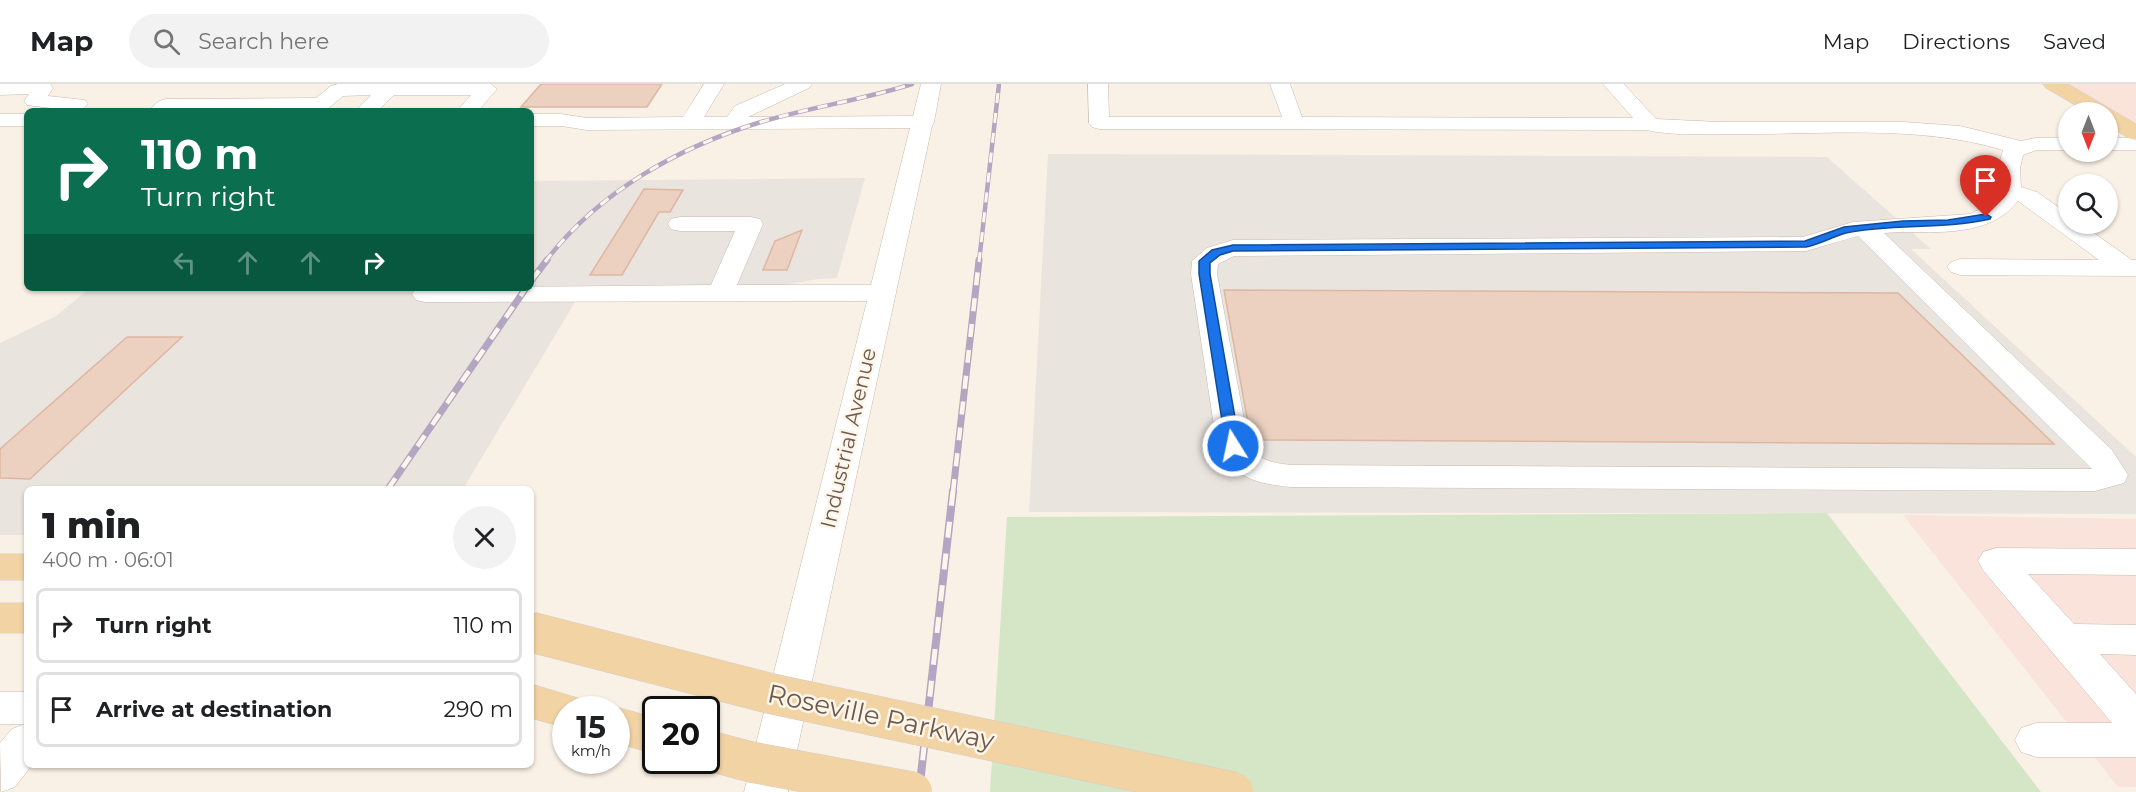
<!DOCTYPE html>
<meta charset="utf-8">
<style>
body{margin:0;font-family:Montserrat,sans-serif;background:#f2f2f2;color:#202124;height:100vh;display:flex;flex-direction:column;font-size:22px;white-space:nowrap}
*{box-sizing:border-box;margin:0}
p{font-size:20px;color:#757577}
.icon{flex:none;width:33px;height:33px;fill:none;stroke:currentColor;stroke-width:2;stroke-linecap:round;stroke-linejoin:round}
.map{position:relative;flex:1;overflow:hidden}
.details{position:absolute;left:24px;top:402px;width:510px;height:282px;display:flex;flex-direction:column;background:#fff;border-radius:9px;box-shadow:0 2px 4px #0004}
.details>*{flex:none}
.hud{position:absolute;left:24px;top:24px;width:510px;height:183px;border-radius:9px;box-shadow:0 2px 4px #0004;background:#0b6e4f;color:#fff;overflow:hidden}
.needle{width:39px;rotate:180deg}
.fabs{position:absolute;left:2058px;top:18px;display:grid;gap:12px}
.fabs a{display:grid;place-items:center;width:60px;height:60px;border-radius:50%;background:#fff;box-shadow:0 2px 4px #0004;font-size:30px}
.speed{position:absolute;left:552px;top:612px;display:flex;gap:12px;font-size:30px;font-weight:700;text-align:center}
.speed>*{display:grid;place-content:center;width:78px;height:78px;border-radius:50%;background:#fff;box-shadow:0 2px 4px #0004;line-height:1}
.speed small{font-size:15px;font-weight:400}
.speed .limit{border:3px solid #111;border-radius:9px;background:#fff;color:#111}
.pin{position:absolute;display:grid;place-items:center;width:51px;height:51px;color:#fff;margin:-62px -26px;border-radius:50% 50% 50% 0;rotate:-45deg;box-shadow:0 0 6px #0007}
.pin .icon{rotate:45deg}
.me{position:absolute;width:66px;margin:-33px;rotate:350deg;stroke-linejoin:round;filter:drop-shadow(0 0 4px #0008)}
.turn{display:flex;align-items:center;gap:21px;height:126px;padding:0 18px;font-size:27px}
.turn .icon{width:78px;height:78px;stroke-width:2.5}
.turn b{display:block;font-size:42px;line-height:51px}
.lanes{display:flex;align-items:center;height:57px;padding:0 18px;background:#0003;justify-content:center;gap:30px;direction:ltr}
.lanes .off{opacity:.35}
.round{display:grid;place-items:center;flex:none;width:63px;height:63px;border-radius:32px;background:#f2f2f2}
.summary{display:flex;align-items:center;justify-content:space-between;height:102px;padding:0 18px}
h1{font-size:36px;font-weight:800;line-height:45px}
ul{padding:0;list-style:none}
li{display:flex;align-items:center;gap:18px;height:75px;margin:0 12px 9px;padding:0 6px;border:3px solid #e0e0e0;border-radius:9px}
li div{flex:1}
li b{display:block;font-size:22px}
li em{font-style:normal}
header{display:flex;align-items:center;gap:36px;box-sizing:border-box;height:84px;padding:0 30px;background:#fff;border-bottom:2px solid #e0e0e0}
header strong{font-size:28px}
nav{display:flex;gap:33px;margin-inline-start:auto;font-size:21px}
.search{width:420px;height:54px;background:#f2f2f2;display:flex;align-items:center;gap:15px;box-sizing:border-box;padding:0 21px;border-radius:33px;color:#757577;font-size:22px}
.map>svg:first-child{display:block}
.commercial{fill:#f9e3da}
.industrial{fill:#eae4df}
.green{fill:#d4e6c6}
.building{fill:#ecd0c0;stroke:#ddb7a2;stroke-width:1.5}
.lines{fill:none;stroke-linecap:round;stroke-linejoin:round}
.minor-casing{stroke:#cab9ad;stroke-width:1}
.major-casing{stroke:#d4cdca;stroke-width:1}
.minor{fill:#fff;fill-rule:evenodd}
.major{fill:#f2d3a4;fill-rule:evenodd}
.rail-far2-casing{stroke:#b4a5c2;stroke-width:4.5}
.rail-far1-casing{stroke:#b4a5c2;stroke-width:7}
.rail-casing{stroke:#b4a5c2;stroke-width:8}
.rail-far2{stroke:#fdf6eb;stroke-width:3;stroke-dasharray:10;stroke-linecap:butt}
.rail-far1{stroke:#fdf6eb;stroke-width:4.5;stroke-dasharray:13;stroke-linecap:butt}
.rail{stroke:#fdf6eb;stroke-width:5;stroke-dasharray:16;stroke-linecap:butt}
.major-bridge-casing{stroke:#d4cdca;stroke-width:41;stroke-linecap:butt}
.major-bridge{stroke:#f2d3a4;stroke-width:40}
.route{fill:#1a73e8;stroke:#114b97;stroke-width:1.5}
.labels{text-anchor:middle;dominant-baseline:central;stroke-width:5;stroke-linejoin:round;paint-order:stroke}
.street-label{font-size:21px;fill:#70594d;stroke:#fdf6eb}
.near-street-label{font-size:26px;fill:#70594d;stroke:#fdf6eb}
</style>
<header>
<strong>Map</strong>
<div class="search"><svg class="icon" aria-label="search" viewBox="0 0 24 24"><circle cx="10" cy="10" r="6"/><path d="M15 15l6 6"/></svg>Search here</div>
<nav><a>Map</a><a>Directions</a><a>Saved</a></nav>
</header>
<div class="map">
<svg width="2136" height="708" viewBox="0 0 2136 708">
<rect width="100%" height="100%" fill="#faf1e6"/>
<g class="commercial">
<polygon points="2067,0 2136,0 2136,40"/>
<polygon points="1903,431 2136,435 2136,703 2118,703"/>
</g>
<g class="industrial">
<polygon points="1048,70 1827,73 1931,165 1911,165 2136,373 2136,430 1029,428"/>
<polygon points="865,94 837,194 818,195 780,202 584,203 463,405 27,405 27,451 0,451 0,259 56,232 90,204 531,204 531,97"/>
</g>
<polygon class="green" points="1827,429 2041,708 990,708 1007,433"/>
<g class="building">
<polygon points="541,0 662,0 647,23 521,23"/>
<polygon points="644,105 683,106 670,128 659,128 622,191 590,191"/>
<polygon points="802,146 787,186 763,186 775,157"/>
<polygon points="1224,206 1898,209 2054,360 1251,356"/>
<polygon points="127,253 182,253 30,395 0,394 0,365"/>
</g>
<g class="lines">
<g class="minor-casing">
<g id="minor">
<polygon points="0,0 50,0 53,4 48,12 85,16 88,20 81,27 57,27 58,25 27,21 24,17 29,10 0,11"/>
<polygon points="338,0 491,0 497,5 478,27 457,27 471,11 394,11 378,27 356,27 371,11 343,12 325,27 148,27 159,17 166,15 316,14 331,2"/>
<polygon points="704,0 724,0 704,33 727,33 735,22 785,0 812,0 809,4 748,33 913,32 921,0 941,0 934,38 932,42 788,708 744,708 867,217 425,218 416,216 412,210 417,204 711,201 735,147 680,147 671,145 668,140 671,135 680,133 751,133 760,135 763,140 737,201 871,201 910,44 587,46 561,42 531,42 531,30 561,30 587,34 683,33"/>
<path d="M1088 0H1108L1109 33H1282L1270 0H1290L1302 33 1633 34 1603 0H1624L1656 35 1719 38H1903L1960 42 2021 57 2035 54H2068V66H2037L2023 71 2020 84 2021 103 2037 108 2068 130V140H2081L2132 176H2136V192L1960 191 1951 188 1947 183 1951 178 1960 175 2099 176 2018 117C1987 157 1928 146 1884 149L2112 366 2128 391 2124 399 2095 407 1291 403C1254 399 1237 395 1217 362L1191 190 1192 177 1207 164 1233 156 1803 153 1853 138 1970 130 1992 119 1997 112 1998 84 2003 66C1916 40 1823 51 1733 50 1705 50 1673 52 1646 46L1099 45 1092 43 1089 39ZM1858 152 2092 385 1291 381C1272 379 1261 377 1249 362L1217 190 1218 180 1234 172 1806 167Z"/>
<rect x="0" y="30" width="27" height="12"/>
<rect x="2108" y="54" width="28" height="12"/>
<polygon points="1996,464 2136,465 2136,491 2028,490 2074,540 2136,541 2136,571 2100,570 2136,610 2136,673 2036,673 2021,668 2015,656 2021,644 2036,639 2112,639 1983,486 1978,477 1983,468"/>
<polygon points="0,608 27,608 27,681 32,681 15,703 1,708 0,659 12,645 25,640 0,640"/>
</g>
</g>
<g class="major-casing">
<g id="major">
<polygon points="2043,0 2068,0 2136,40 2136,56 2128,54 2108,41 2108,28 2087,28 2046,4"/>
<rect x="0" y="470" width="27" height="26"/>
<rect x="0" y="519" width="27" height="30"/>
<polygon points="531,600 581,615 587,626 566,626 566,644 531,634"/>
<polygon points="616,623 656,634 656,670 616,659 616,626 609,626"/>
</g>
</g>
<use href="#minor" class="minor"/>
<use href="#major" class="major"/>
<g class="rail-far2-casing">
<g id="rail-far2">
<path d="M545 178C598 108 679 63 761 38 811 23 862 16 912 0"/>
<polyline points="979,178 999,0"/>
</g>
</g>
<g class="rail-far1-casing">
<g id="rail-far1">
<polyline points="531,197 547,176"/>
<polyline points="388,405 526,204"/>
<polyline points="953,408 979,176"/>
</g>
</g>
<g class="rail-casing">
<polyline id="rail" points="919,708 953,407"/>
</g>
<use href="#rail-far2" class="rail-far2"/>
<use href="#rail-far1" class="rail-far1"/>
<use href="#rail" class="rail"/>
<g class="major-bridge-casing">
<g id="major-bridge">
<polyline points="531,548 768,609 1233,708"/>
<polyline points="706,666 751,678 912,708"/>
</g>
</g>
<use href="#major-bridge" class="major-bridge"/>
</g>
<path class="route" d="M1986 130 1991 133 1990 135C1942 146 1893 139 1846 149 1832 153 1820 160 1806 163L1233 167 1220 171 1210 179V190L1240 362 1233 366 1226 362 1199 190V177L1212 166 1233 161 1805 157 1844 143 1903 137 1948 136Z"/>
<g class="labels">
<g class="street-label">
<text transform="translate(848 354) rotate(-77)">Industrial Avenue</text>
</g>
<g class="near-street-label">
<text transform="translate(881 633) rotate(12)">Roseville Parkway</text>
</g>
</g>
</svg>
<div class="fabs">
<a><svg class="needle" viewBox="-14 -14 28 28"><path d="M0-13l5 13h-10z" fill="#e53935"/><path d="M0 13l5-13h-10z" fill="#757577"/></svg></a>
<a><svg class="icon" aria-label="search" viewBox="0 0 24 24"><circle cx="10" cy="10" r="6"/><path d="M15 15l6 6"/></svg></a>
</div>
<div class="speed"><div>15<small>km/h</small></div><div class="limit">20</div></div>
<div class="pin" style="left:1986px;top:133px;background:#d93025"><svg class="icon" aria-label="arrive" viewBox="0 0 24 24"><path d="M6 21V4h12l-3 4 3 4H6"/></svg></div>
<svg class="me" style="left:1233px;top:362px" viewBox="-20 -20 40 40"><circle r="17" fill="#1a73e8" stroke="#fff" stroke-width="3"/><path d="M0-11L8 9 0 5-8 9z" fill="#fff"/></svg>
<div class="hud">
<div class="turn"><svg class="icon" aria-label="right" viewBox="0 0 24 24"><path d="M7 20v-9h11M14 6l5 5-5 5"/></svg><div><b>110 m</b>Turn right</div></div>
<div class="lanes"><svg class="icon off" aria-label="left" viewBox="0 0 24 24"><path d="M17 20v-9H6M10 6l-5 5 5 5"/></svg><svg class="icon off" aria-label="ahead" viewBox="0 0 24 24"><path d="M12 20V5M6 11l6-6 6 6"/></svg><svg class="icon off" aria-label="ahead" viewBox="0 0 24 24"><path d="M12 20V5M6 11l6-6 6 6"/></svg><svg class="icon" aria-label="right" viewBox="0 0 24 24"><path d="M7 20v-9h11M14 6l5 5-5 5"/></svg></div>
</div>
<section class="details">
<div class="summary"><div><h1>1 min</h1><p>400 m · 06:01</p></div><a class="round"><svg class="icon" aria-label="close" viewBox="0 0 24 24"><path d="M6 6l12 12M18 6L6 18"/></svg></a></div>
<ul>
<li><svg class="icon" aria-label="right" viewBox="0 0 24 24"><path d="M7 20v-9h11M14 6l5 5-5 5"/></svg><div><b>Turn right</b></div><em>110 m</em></li>
<li><svg class="icon" aria-label="arrive" viewBox="0 0 24 24"><path d="M6 21V4h12l-3 4 3 4H6"/></svg><div><b>Arrive at destination</b></div><em>290 m</em></li>
</ul>
</section>
</div>
